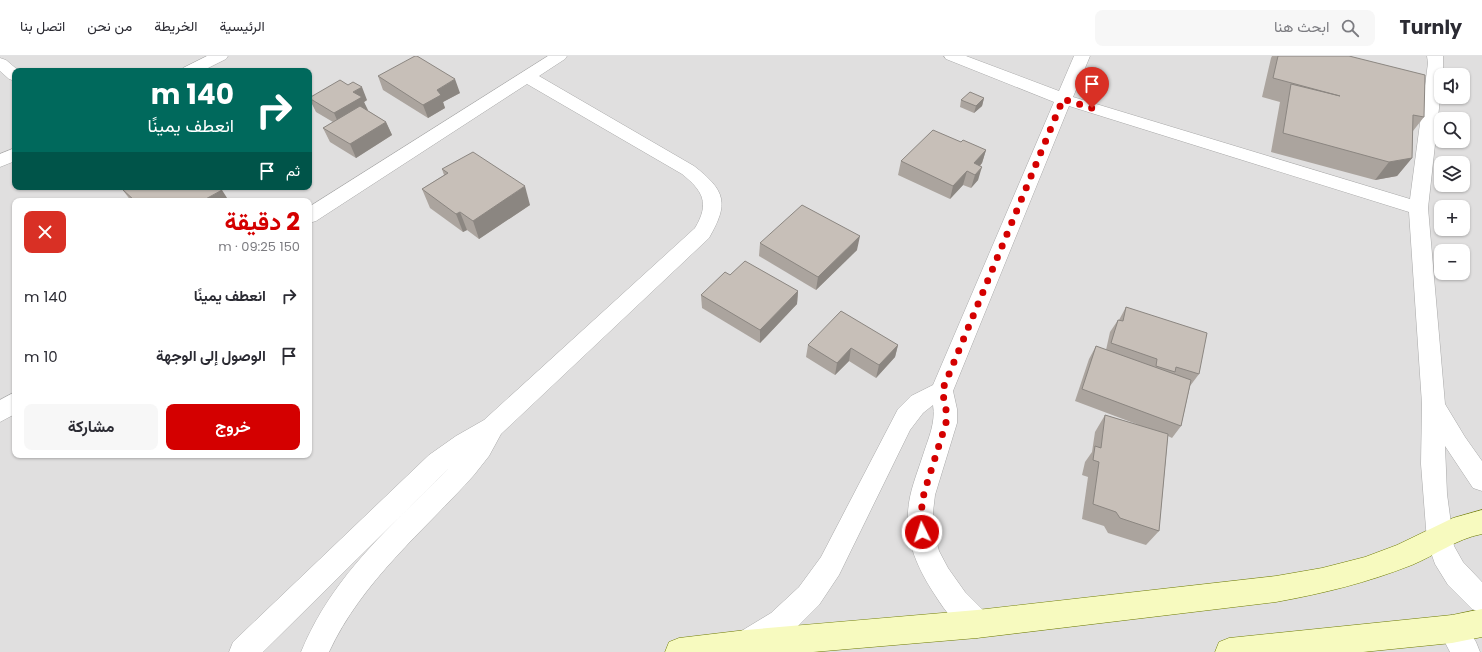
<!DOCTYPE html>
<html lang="ar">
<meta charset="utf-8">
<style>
body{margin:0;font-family:Poppins,Vazirmatn,sans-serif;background:#f7f7f7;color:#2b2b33;direction:rtl;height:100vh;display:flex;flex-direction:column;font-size:15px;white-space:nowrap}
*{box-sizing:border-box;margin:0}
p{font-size:13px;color:#7c7c81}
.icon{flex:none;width:22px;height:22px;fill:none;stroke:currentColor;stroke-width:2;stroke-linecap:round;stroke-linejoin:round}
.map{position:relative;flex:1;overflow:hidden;direction:ltr}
.side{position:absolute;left:12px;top:142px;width:300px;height:260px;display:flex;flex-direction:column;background:#fff;border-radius:8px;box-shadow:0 1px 3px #0004;direction:rtl}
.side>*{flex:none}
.guide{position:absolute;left:12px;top:12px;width:300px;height:122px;border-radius:8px;box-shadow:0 1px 3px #0004;direction:rtl;background:#00695c;color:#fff;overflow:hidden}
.fabs{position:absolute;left:1434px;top:12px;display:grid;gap:8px}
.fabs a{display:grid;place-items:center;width:36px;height:36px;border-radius:8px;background:#fff;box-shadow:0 1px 3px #0004;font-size:20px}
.pin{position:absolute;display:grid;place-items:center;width:34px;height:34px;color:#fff;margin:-41px -17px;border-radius:50% 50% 50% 0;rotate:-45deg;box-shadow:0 0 4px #0007}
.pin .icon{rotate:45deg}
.me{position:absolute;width:44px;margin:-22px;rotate:356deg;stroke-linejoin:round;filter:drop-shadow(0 0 3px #0008)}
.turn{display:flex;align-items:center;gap:14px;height:84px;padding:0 12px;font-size:18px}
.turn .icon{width:52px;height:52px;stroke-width:2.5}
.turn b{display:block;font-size:28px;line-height:34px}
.then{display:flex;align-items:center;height:38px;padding:0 12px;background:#0003;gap:8px;font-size:15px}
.round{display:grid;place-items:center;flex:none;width:42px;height:42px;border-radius:8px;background:#f7f7f7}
.headline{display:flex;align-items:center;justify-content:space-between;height:68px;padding:0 12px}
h1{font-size:24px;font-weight:700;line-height:30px;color:#d40000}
.button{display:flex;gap:8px;margin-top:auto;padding:8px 12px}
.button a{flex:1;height:46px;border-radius:8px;background:#d40000;color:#fff;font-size:16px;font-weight:700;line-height:46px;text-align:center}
.button a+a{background:#f7f7f7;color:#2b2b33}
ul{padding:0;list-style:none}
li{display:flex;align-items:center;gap:12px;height:60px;padding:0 12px}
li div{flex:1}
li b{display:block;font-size:15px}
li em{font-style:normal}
header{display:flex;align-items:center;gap:24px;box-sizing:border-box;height:56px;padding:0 20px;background:#fff;border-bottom:1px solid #e1e1e2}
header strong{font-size:19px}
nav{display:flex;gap:22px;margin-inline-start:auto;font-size:14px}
.search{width:280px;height:36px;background:#f7f7f7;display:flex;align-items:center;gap:10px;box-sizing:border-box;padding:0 14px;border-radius:8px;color:#7c7c81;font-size:15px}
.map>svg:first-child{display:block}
.residential{fill:#e0dfdf;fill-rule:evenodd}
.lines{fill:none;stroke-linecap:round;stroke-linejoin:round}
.street-casing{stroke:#a9a9a9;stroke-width:1}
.secondary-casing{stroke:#707d05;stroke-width:1}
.street{fill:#fff;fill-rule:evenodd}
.secondary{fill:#f7fabf;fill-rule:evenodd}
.wall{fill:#aba49e}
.shaded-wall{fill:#8b8681}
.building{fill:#c7bfb8;stroke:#8b8681}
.route{stroke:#d40000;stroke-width:7;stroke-dasharray:0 12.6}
</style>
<header>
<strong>Turnly</strong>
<div class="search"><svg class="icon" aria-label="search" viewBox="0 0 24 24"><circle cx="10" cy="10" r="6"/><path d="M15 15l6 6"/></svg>ابحث هنا</div>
<nav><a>الرئيسية</a><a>الخريطة</a><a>من نحن</a><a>اتصل بنا</a></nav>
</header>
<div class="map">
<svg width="1482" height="596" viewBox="0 0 1482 596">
<rect width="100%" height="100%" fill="#f2efe9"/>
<path class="residential" d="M0 0H1482V596H0ZM15 15H309V131H15ZM1441 19H1463V41H1441ZM1441 63H1463V85H1441ZM1441 107H1463V129H1441ZM15 145H309V399H15ZM1441 151H1463V173H1441ZM1441 195H1463V217H1441Z"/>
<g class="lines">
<g class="street-casing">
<g id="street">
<polygon points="207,0 228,0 226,3 202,15 181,15 183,12"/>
<path d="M548 0H567L565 3 539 20 694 110C726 135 729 147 709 182L501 378 489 400 474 419C423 476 362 525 329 596H301C333 518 391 471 449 412L263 596H229L233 586 429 399 456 380 484 364 695 172C710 147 703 135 682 118L527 28 316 165 309 167V151Z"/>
<path d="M944 0H966L1059 35 1074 0H1090L1073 41 1410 143 1428 7 1427 0H1443V19H1441V34L1428 152 1445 348 1465 381 1482 405V435L1473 432 1445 390 1447 438 1454 490 1463 506 1482 526V557L1472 553 1448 529 1435 508 1427 485 1421 408 1422 348 1409 156 1069 50 953 335 957 353V367L935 439 933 456 935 480 939 495 948 512 965 536 987 558 991 568 987 578 977 582C959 574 945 555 935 539 919 515 905 485 908 456 909 436 917 418 923 399 928 383 936 367 933 349L923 357 910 374 839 519 819 549 791 577 759 596H738L734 587 738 577 771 557 799 531 821 501 898 353 911 340 933 329 1054 46 946 3Z"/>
<polygon points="0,2 6,4 19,15 15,15 15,25 9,23 0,15"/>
<polygon points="15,92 15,105 0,111 0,98"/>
<polygon points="15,336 15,358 0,366 0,344"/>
<polygon points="1452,559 1462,563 1476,586 1480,596 1450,596 1438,573 1442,563"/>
</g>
</g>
<g class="secondary-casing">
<g id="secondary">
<path d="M1482 454V478C1456 483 1436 499 1412 509 1366 527 1325 537 1276 546L977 582 813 596H665L669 586 679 582 746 574 977 554 1276 520 1322 512 1365 501 1397 489 1453 462Z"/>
<polygon points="1482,553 1482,581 1452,587 1363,596 1215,596 1219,586 1229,582 1452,559"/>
</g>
</g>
<use href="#street" class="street"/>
<use href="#secondary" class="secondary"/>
</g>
<g class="wall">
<polygon points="1272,0 1349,0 1424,61 1413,75 1412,102 1397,120 1375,124 1271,96 1280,46 1262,41 1271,2"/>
<polygon points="378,20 460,37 443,46 445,52 428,62 383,34"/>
<polygon points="309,42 367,44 364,46 367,54 386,66 392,79 356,102 330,86 323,72 333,66 316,56"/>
<polygon points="984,42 982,50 974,57 960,51 961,44"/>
<polygon points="961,86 986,94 982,107 980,110 978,124 971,132 963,129 950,143 898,119 901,105"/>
<polygon points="442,113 530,149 479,183 467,174 463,176 430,152 422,133 444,119"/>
<polygon points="122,133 229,145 131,145"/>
<polygon points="760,187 857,194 816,234 759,200"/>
<polygon points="730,219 798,235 797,248 760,287 702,252 701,239"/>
<polygon points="1126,251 1199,318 1190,330 1181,370 1172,382 1168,380 1159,475 1146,489 1108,477 1104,470 1082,463 1088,421 1082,419 1085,406 1092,396 1095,376 1105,359 1139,369 1075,345 1089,303 1096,290 1106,294 1110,276 1118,264 1119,264"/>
<polygon points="808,289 898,289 895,301 876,322 849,305 835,319 806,301"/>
</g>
<g class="shaded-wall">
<polygon points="455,23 460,37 443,46 445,52 428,62 423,49 437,34"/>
<polygon points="362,31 367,44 364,46 368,54 340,71 334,57 353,36"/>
<polygon points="984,42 982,50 974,57 976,50"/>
<polygon points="386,66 392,79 356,102 350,88"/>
<polygon points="986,94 982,107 972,118 974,107"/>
<polygon points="1412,102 1397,120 1375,124 1389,106"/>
<polygon points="982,111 978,124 971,132 975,119"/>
<polygon points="967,115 963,129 950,143 953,130"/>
<polygon points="525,130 530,149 479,183 473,165"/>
<polygon points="222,134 229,145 202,145"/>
<polygon points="460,156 467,174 463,176 456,158"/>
<polygon points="860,180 857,194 816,234 818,221"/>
<polygon points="798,235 797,248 760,287 760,274"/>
<polygon points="898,289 895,301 876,322 879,309"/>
<polygon points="851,292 849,305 835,319 837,307"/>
</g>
<g class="building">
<polygon points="415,0 417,0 455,23 437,34 441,39 423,49 378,20"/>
<polygon points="1278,0 1349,0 1425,19 1424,61 1413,59 1412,102 1389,106 1283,77 1291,28 1340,40 1273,22"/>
<polygon points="340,24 348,29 353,26 362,31 353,36 362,41 334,57 309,42"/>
<polygon points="970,36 984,42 976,50 961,44"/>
<polygon points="360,50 386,66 350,88 323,72"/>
<polygon points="933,74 961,86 963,84 986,94 974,107 982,111 975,119 967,115 953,130 901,105"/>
<polygon points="473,96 525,130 473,165 460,156 456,158 422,133 448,117 442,113"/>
<polygon points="127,131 218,131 222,134 202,145 135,145 122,133"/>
<polygon points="802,149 860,180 818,221 760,187"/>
<polygon points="745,205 798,235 760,274 701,239 725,216 730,219"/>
<polygon points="1126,251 1207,277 1199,318 1176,311 1175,316 1156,310 1157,303 1111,287 1118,264 1123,265"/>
<polygon points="841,255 898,289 879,309 851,292 837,307 808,289"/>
<polygon points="1096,290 1191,324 1181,370 1082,333"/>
<polygon points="1105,359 1168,378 1159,475 1120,462 1116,456 1093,448 1099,406 1093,404 1095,390 1101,392"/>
</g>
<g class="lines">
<polyline class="route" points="922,476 920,463 924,437 946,367 946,351 942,335 1063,43 1092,52"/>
</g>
</svg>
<div class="fabs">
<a><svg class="icon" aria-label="sound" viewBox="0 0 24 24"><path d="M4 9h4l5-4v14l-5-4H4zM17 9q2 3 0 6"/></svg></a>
<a><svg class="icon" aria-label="search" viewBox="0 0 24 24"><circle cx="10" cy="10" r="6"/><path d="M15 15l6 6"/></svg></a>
<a><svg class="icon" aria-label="layers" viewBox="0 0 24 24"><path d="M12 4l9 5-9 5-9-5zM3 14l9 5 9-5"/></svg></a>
<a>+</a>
<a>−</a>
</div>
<div class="pin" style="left:1092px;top:52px;background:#d93025"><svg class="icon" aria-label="arrive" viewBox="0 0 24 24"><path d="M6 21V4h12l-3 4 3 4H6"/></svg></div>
<svg class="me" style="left:922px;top:476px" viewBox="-20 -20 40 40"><circle r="17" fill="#d40000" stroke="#fff" stroke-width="3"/><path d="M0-11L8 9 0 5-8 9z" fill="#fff"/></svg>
<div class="guide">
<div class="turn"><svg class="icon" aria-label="right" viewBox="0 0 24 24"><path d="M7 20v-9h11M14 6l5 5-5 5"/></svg><div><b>140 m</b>انعطف يمينًا</div></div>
<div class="then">ثم<svg class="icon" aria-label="arrive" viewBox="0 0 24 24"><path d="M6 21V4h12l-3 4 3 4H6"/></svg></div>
</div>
<section class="side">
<div class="headline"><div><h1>2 دقيقة</h1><p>150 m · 09:25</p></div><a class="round" style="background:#d93025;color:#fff"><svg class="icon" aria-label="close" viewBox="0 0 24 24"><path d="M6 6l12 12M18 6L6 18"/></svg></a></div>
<ul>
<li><svg class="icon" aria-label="right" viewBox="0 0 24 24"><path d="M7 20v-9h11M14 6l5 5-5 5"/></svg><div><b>انعطف يمينًا</b></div><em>140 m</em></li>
<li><svg class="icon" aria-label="arrive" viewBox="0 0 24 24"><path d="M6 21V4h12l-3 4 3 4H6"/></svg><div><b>الوصول إلى الوجهة</b></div><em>10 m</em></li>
</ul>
<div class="button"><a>خروج</a><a>مشاركة</a></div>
</section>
</div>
